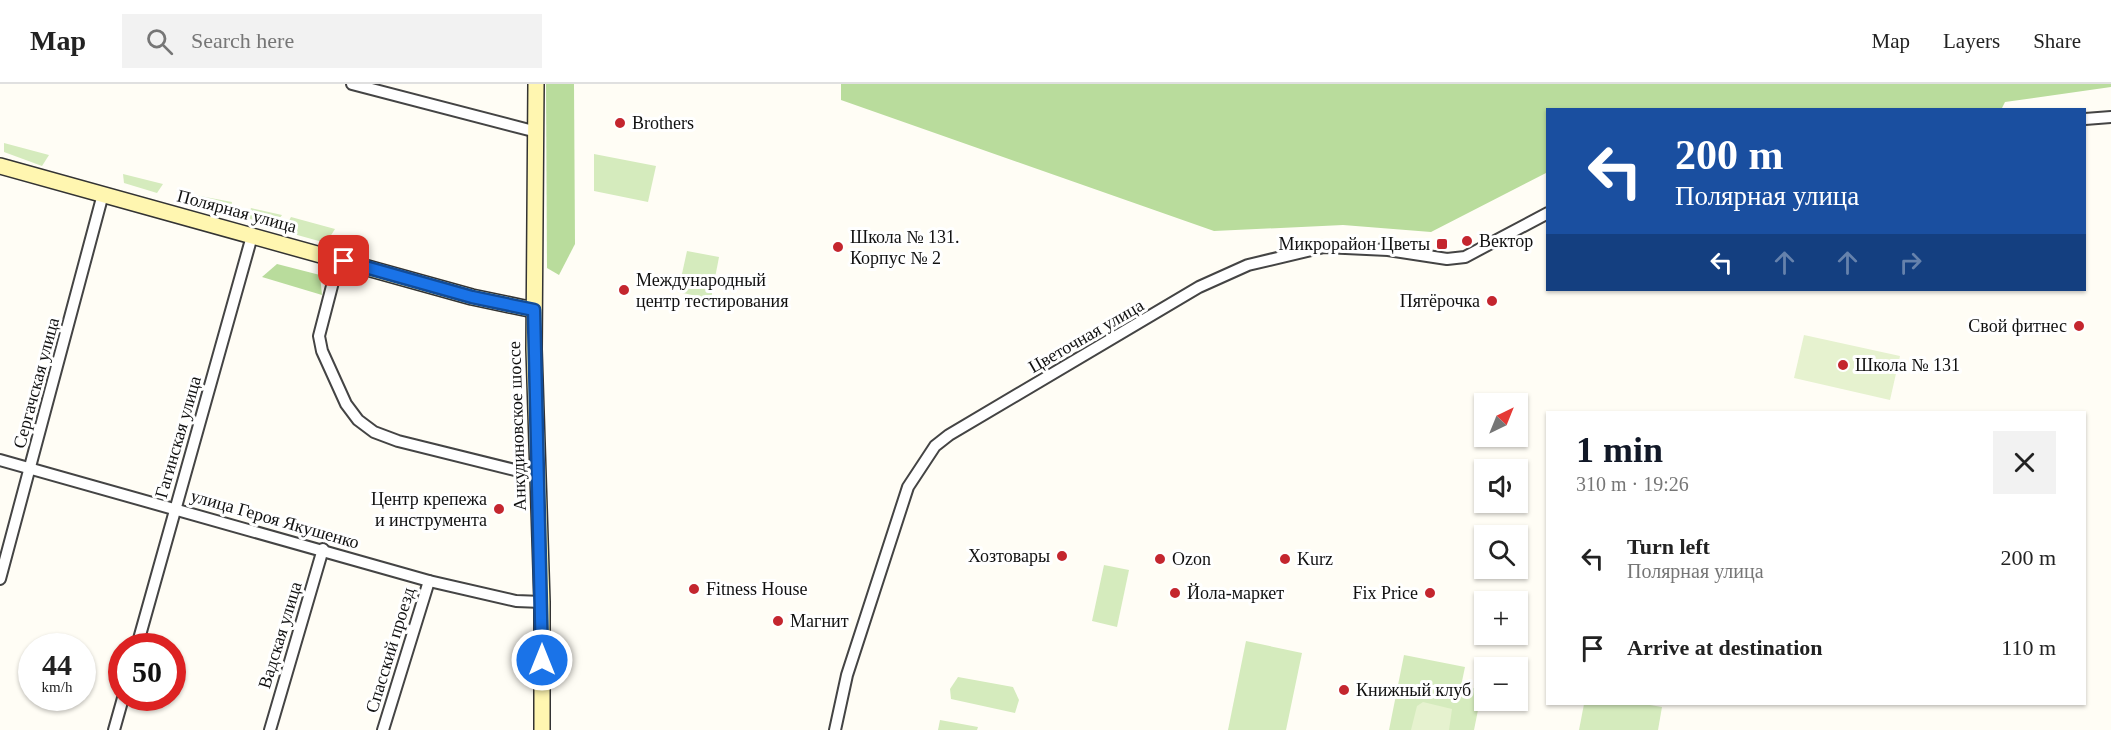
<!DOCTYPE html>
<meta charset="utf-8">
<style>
body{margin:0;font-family:Georgia,serif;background:#f2f2f2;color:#222;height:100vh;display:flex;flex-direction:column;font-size:22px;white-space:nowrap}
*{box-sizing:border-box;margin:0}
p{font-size:20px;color:#767676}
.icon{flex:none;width:33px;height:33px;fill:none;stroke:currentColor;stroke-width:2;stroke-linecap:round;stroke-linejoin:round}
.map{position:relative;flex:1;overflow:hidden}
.drawer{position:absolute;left:1546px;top:327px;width:540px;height:294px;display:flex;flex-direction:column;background:#fff;border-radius:0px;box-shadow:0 2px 4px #0004}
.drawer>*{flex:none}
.hud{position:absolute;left:1546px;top:24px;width:540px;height:183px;border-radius:0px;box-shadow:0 2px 4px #0004;background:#1a4fa0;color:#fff;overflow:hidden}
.needle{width:39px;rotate:43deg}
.tools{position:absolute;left:1474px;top:309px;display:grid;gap:12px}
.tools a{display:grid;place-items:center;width:54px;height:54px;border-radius:0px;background:#fff;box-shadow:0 2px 4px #0004;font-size:30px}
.speed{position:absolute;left:18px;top:549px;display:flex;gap:12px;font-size:30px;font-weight:700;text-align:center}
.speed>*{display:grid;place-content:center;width:78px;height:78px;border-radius:50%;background:#fff;box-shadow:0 2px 4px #0004;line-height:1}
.speed small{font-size:15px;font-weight:400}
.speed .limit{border:9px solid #d22;background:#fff;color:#111}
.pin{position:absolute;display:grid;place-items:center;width:51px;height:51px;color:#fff;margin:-26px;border-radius:12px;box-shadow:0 3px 9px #0006}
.me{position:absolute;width:66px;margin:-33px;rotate:0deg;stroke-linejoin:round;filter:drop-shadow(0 0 4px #0008)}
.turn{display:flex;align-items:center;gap:21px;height:126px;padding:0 30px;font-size:27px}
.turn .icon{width:78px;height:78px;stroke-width:2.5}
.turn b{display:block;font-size:42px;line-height:51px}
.lanes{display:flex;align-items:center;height:57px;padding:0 30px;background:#0003;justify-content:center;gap:30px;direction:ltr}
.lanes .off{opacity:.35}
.round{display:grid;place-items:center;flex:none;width:63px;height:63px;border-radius:0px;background:#f2f2f2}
.overview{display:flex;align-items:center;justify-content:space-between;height:102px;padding:0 30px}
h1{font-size:36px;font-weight:600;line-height:45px;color:#111827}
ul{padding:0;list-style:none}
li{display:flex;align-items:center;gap:18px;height:90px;padding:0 30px}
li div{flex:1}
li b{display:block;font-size:22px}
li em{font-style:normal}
header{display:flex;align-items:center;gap:36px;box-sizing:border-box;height:84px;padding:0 30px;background:#fff;border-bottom:2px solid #e0e0e0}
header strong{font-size:28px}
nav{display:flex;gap:33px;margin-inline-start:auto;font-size:21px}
.search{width:420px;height:54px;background:#f2f2f2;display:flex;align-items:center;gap:15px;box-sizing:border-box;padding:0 21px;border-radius:0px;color:#767676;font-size:22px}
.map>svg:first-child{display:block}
.green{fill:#d5ebbd}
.forest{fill:#b9dc9c}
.pitch{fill:#e6f2cf}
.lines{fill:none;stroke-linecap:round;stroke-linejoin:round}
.street-casing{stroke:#444;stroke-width:14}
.secondary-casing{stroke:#333;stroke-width:18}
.street{stroke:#fff;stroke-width:10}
.secondary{stroke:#fff6b0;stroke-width:15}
.route-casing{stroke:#114b97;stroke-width:15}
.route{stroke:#1a73e8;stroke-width:10}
.poi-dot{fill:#c4262e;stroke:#fff;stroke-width:2}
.labels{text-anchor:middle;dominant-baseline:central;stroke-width:6;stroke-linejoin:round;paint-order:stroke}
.poi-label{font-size:18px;fill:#111;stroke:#fff;text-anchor:start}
.street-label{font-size:18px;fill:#111;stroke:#fff}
</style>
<header>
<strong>Map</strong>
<div class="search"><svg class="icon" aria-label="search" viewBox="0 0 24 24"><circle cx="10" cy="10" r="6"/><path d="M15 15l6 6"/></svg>Search here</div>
<nav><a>Map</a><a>Layers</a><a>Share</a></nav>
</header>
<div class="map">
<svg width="2111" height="646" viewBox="0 0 2111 646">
<rect width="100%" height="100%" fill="#fffdf5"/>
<g class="green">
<polygon points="4,59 49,71 42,82 4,68"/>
<polygon points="594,70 656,82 648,118 594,107"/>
<polygon points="123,90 163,100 157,109 124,99"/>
<polygon points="184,109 232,118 230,130 184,118"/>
<polygon points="251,124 282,131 274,142 247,134"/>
<polygon points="291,133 335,145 326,159 283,147"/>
<polygon points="687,167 719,173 711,215 678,208"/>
<polygon points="1104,481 1129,486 1117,543 1092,537"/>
<polygon points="1246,557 1302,569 1286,646 1228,646"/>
<polygon points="1404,571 1465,583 1461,602 1482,606 1474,646 1389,646"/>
<polygon points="958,593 1013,603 1019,616 1015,629 951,615 950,605"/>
<polygon points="1584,620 1644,620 1662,623 1658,646 1579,646"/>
<polygon points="940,636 978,643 977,646 938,646"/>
</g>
<g class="forest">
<polygon points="546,0 574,0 575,160 559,191 547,184"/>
<polygon points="841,0 2111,0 2111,3 2005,18 2001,26 1548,26 1548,88 1431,148 1343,141 1214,147 841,16"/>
<polygon points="277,180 320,191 322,211 262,193"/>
</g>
<g class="pitch">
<polygon points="1804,251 1900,272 1890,316 1794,294"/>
<polygon points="1423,618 1452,625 1449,646 1411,646 1417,622"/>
</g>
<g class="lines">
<g class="street-casing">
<g id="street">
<polyline points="352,0 537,48"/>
<polyline points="2085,35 2111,33"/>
<polyline points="339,175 319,252 322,267 346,320 358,336 374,348 398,357 539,392"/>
<polyline points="0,376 429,497 516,517 542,518"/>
<polyline points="0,495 103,110"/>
<polyline points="137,562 252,152"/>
<polyline points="114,646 123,614"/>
<polyline points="270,646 323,465"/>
<polyline points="383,646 429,497"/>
<polyline points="835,646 847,591 908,403 935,362 949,351 1199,203 1248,181 1324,163 1388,166 1447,175 1465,173 1548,129"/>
</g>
</g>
<g class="secondary-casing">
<g id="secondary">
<polyline points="536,0 534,265 542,518 542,646"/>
<polyline points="0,82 472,213 534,226"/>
</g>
</g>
<use href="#street" class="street"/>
<use href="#secondary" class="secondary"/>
</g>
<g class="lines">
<g class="route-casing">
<polyline id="route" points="344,177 472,213 534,226 542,576"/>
</g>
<use href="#route" class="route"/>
</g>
<g class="poi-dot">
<circle cx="620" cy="39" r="6"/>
<circle cx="1467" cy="157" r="6"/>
<rect x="1436" y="154" width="12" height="12" rx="3"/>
<circle cx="838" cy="163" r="6"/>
<circle cx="624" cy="206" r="6"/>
<circle cx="1492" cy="217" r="6"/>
<circle cx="2079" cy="242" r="6"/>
<circle cx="1843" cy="281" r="6"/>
<circle cx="499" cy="425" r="6"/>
<circle cx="1062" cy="472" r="6"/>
<circle cx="1160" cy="475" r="6"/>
<circle cx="1285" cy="475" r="6"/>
<circle cx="694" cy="505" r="6"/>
<circle cx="1175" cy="509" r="6"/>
<circle cx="1430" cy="509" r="6"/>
<circle cx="778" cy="537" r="6"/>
<circle cx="1344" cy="606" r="6"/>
</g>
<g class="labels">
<g class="poi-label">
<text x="632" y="39">Brothers</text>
<text x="850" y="153">Школа № 131.<tspan x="850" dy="21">Корпус № 2</tspan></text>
<text x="1479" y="157">Вектор</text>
<text x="1430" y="160" text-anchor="end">Микрорайон Цветы</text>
<text x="636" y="196">Международный<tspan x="636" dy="21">центр тестирования</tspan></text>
<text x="1480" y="217" text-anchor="end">Пятёрочка</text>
<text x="2067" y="242" text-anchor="end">Свой фитнес</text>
<text x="1855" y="281">Школа № 131</text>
<text x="487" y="415" text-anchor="end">Центр крепежа<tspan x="487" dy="21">и инструмента</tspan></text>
<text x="1050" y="472" text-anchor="end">Хозтовары</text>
<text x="1172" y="475">Ozon</text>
<text x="1297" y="475">Kurz</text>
<text x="706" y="505">Fitness House</text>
<text x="1187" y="509">Йола-маркет</text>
<text x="1418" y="509" text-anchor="end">Fix Price</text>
<text x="790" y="537">Магнит</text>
<text x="1356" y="606">Книжный клуб</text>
</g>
<g class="street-label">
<text transform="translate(237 127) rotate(15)">Полярная улица</text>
<text transform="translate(1086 252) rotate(-30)">Цветочная улица</text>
<text transform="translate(36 299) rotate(-75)">Сергачская улица</text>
<text transform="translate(517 342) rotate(-92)">Анкудиновское шоссе</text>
<text transform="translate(178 353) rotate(-74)">Гагинская улица</text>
<text transform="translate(275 435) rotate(16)">улица Героя Якушенко</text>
<text transform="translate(280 551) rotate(-73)">Вадская улица</text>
<text transform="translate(390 566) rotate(-73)">Спасский проезд</text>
</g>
</g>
</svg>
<div class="tools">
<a><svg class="needle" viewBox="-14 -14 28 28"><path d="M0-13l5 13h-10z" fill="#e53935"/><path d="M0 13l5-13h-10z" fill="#767676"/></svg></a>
<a><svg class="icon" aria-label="sound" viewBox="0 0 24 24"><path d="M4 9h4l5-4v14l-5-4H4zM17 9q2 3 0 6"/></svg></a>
<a><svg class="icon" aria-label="search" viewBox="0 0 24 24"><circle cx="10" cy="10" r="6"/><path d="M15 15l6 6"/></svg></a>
<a>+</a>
<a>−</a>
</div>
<div class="speed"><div>44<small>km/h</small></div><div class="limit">50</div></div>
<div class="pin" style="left:344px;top:177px;background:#d93025"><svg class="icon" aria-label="arrive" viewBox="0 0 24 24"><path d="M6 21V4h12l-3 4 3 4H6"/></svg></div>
<svg class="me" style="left:542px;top:576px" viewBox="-20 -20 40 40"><circle r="17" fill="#1a73e8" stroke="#fff" stroke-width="3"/><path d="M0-11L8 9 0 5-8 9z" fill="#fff"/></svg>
<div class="hud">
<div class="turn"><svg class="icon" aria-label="left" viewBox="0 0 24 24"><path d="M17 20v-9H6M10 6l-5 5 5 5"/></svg><div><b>200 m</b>Полярная улица</div></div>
<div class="lanes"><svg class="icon" aria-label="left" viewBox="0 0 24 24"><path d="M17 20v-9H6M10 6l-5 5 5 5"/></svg><svg class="icon off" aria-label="ahead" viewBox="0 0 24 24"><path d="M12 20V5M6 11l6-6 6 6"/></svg><svg class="icon off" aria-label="ahead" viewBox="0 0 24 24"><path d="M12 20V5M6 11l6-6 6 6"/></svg><svg class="icon off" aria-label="right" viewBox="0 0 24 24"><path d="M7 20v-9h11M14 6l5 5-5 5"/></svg></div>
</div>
<section class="drawer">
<div class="overview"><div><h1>1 min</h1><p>310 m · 19:26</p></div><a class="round"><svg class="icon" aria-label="close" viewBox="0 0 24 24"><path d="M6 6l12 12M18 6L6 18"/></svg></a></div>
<ul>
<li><svg class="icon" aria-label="left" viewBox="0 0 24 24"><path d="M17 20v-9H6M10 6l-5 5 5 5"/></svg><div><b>Turn left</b><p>Полярная улица</p></div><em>200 m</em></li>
<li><svg class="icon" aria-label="arrive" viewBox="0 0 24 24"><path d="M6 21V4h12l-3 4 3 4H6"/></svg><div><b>Arrive at destination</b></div><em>110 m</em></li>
</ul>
</section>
</div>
